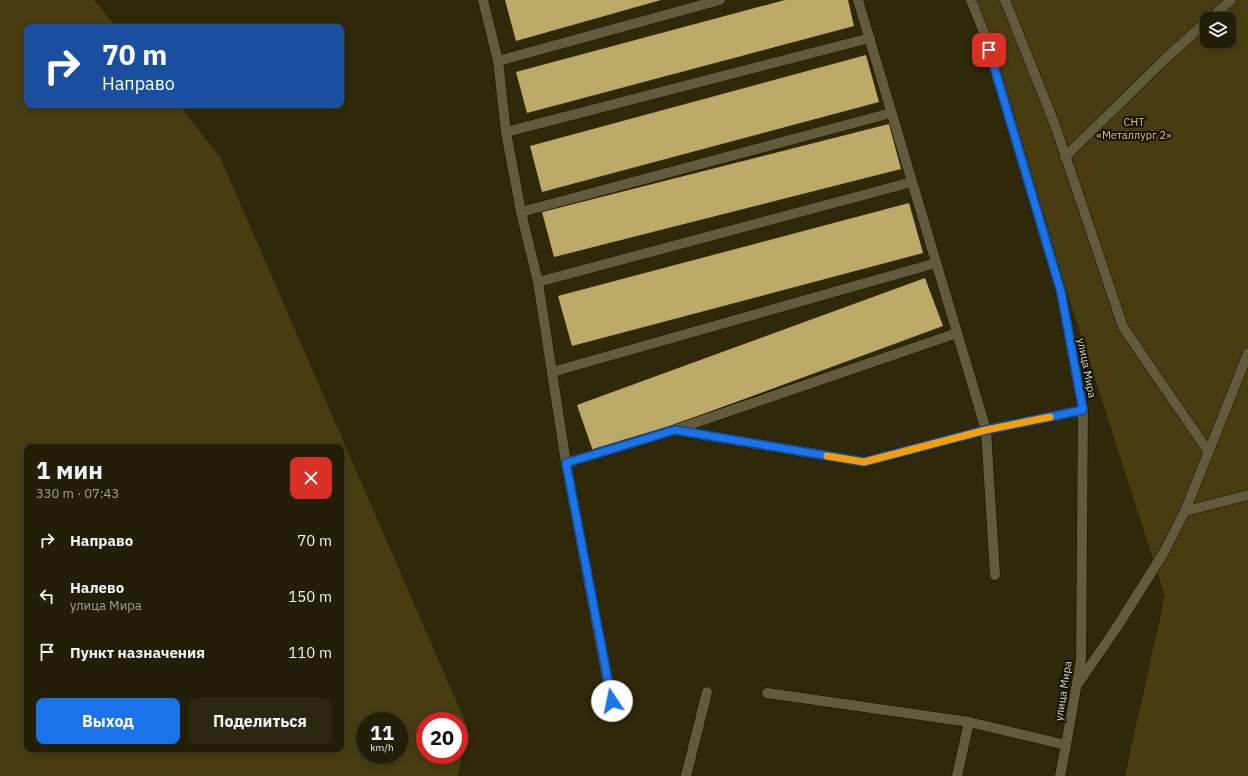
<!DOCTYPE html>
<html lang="ru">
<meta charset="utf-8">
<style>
body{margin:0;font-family:"IBM Plex Sans",sans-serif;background:#2b2711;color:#f1f3f6;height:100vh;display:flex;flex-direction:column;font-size:15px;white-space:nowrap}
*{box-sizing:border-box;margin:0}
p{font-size:13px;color:#a3a29b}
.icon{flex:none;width:22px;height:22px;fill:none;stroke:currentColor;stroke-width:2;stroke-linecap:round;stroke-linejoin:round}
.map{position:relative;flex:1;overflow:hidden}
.side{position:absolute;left:24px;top:444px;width:320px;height:308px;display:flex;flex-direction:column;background:#231e07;border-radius:8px;box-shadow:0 2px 10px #0003,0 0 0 1px #403c28}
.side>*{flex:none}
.top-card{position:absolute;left:24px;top:24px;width:320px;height:84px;border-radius:8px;box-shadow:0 2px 10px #0003,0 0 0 1px #403c28;background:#1a4fa0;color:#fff;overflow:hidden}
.buttons{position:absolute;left:1200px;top:12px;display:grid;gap:8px}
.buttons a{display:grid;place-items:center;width:36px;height:36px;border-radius:8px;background:#231e07;box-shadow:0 2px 10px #0003,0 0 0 1px #403c28;font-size:20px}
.speed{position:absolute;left:356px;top:712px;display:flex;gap:8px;font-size:20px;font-weight:700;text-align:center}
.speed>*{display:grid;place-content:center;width:52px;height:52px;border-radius:50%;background:#231e07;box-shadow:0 2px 10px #0003,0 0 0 1px #403c28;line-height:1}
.speed small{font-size:10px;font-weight:400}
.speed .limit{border:6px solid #d22;background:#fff;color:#111}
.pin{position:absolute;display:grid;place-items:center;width:34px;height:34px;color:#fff;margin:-17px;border-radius:8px;box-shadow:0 2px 6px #0006}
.me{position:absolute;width:44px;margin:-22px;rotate:349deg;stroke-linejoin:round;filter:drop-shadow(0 0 3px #0008)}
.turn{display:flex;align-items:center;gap:14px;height:84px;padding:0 12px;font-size:18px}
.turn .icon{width:52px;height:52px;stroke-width:2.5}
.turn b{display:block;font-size:28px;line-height:34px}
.round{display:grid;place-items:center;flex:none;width:42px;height:42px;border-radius:8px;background:#2b2711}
.overview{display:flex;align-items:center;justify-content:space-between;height:68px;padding:0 12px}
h1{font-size:24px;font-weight:800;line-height:30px}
.action{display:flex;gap:8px;margin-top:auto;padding:8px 12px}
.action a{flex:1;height:46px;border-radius:8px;background:#1a73e8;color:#fff;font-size:16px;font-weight:800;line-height:46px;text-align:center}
.action a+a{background:#2b2711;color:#f1f3f6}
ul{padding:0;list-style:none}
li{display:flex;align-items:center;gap:12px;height:56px;padding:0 12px}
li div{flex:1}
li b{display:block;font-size:15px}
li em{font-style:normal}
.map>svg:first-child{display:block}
.green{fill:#483d11;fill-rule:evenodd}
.building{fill:#bcab68}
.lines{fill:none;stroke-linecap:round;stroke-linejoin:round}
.lane-casing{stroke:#161000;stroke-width:11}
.street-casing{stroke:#161000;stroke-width:11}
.lane{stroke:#625a3c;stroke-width:10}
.street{stroke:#625a3c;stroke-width:10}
.route-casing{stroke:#114b97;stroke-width:10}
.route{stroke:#1a73e8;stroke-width:7}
.slow{stroke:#f59e0b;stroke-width:7}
.labels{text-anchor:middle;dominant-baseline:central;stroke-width:4;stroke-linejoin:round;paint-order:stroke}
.park-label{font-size:11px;fill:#e0c869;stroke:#141105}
.street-label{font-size:11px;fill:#dbd7c6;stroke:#141105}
</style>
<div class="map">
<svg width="1248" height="776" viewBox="0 0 1248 776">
<rect width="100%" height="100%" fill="#2f2809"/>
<g class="green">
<path d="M0 0H94L116 27H27V105H179L220 157 467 726 458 776H0ZM27 447H341V749H27ZM365 721H399V755H365ZM425 721H459V755H425Z"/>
<path d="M973 0H1248V776H1125L1165 596ZM1207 19H1229V41H1207Z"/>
</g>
<g class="building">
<polygon points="505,0 661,0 516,41"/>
<polygon points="785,0 848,0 854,26 527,113 516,72"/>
<polygon points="866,55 879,102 542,192 530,146"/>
<polygon points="889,124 901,169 554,257 542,212"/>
<polygon points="909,203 923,253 572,346 558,296"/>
<polygon points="925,278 943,326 594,454 577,405"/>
</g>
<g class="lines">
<g class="lane-casing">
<g id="lane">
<polyline points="483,0 498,61 506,132 521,212 538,282 566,463 614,716"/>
<polyline points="858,0 986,430 995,575"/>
<polyline points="1005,0 1055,125 1123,327 1208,451"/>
<polyline points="1210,19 1231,0"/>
<polyline points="498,61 720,0"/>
<polyline points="506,132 870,38"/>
<polyline points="1065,157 1164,60 1207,21"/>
<polyline points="521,212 891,113"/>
<polyline points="538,282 912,182"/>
<polyline points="1248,353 1185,511 1248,495"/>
<polyline points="552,372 936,263"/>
<polyline points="677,429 957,333"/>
<polyline points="566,463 675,430 864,462 986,430 1083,410"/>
<polyline points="1077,685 1115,630 1163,554 1185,511"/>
<polyline points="767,693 969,722 1066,745"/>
<polyline points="686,776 707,692"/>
<polyline points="957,776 969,722"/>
</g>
</g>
<g class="street-casing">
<polyline id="street" points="971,0 985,35 1061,292 1083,410 1081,660 1066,745 1060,776"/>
</g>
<use href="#lane" class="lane"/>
<use href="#street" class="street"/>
</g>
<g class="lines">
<g class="route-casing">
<polyline id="route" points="612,701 566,463 675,430 864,462 986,430 1083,410 1061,292 989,50"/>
</g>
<use href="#route" class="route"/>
<polyline class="slow" points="827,456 864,462 986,430 1050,417"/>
</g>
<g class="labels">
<g class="park-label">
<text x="1134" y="122">СНТ<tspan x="1134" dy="13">«Металлург 2»</tspan></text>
</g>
<g class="street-label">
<text transform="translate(1087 368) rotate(79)">улица Мира</text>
<text transform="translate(1063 691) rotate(-81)">улица Мира</text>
</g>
</g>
</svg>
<div class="buttons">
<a><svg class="icon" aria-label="layers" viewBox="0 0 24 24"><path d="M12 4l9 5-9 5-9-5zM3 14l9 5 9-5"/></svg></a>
</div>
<div class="speed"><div>11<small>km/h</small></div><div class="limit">20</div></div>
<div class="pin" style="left:989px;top:50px;background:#d93025"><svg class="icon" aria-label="arrive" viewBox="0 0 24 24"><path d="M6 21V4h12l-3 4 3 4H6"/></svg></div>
<svg class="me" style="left:612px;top:701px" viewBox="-20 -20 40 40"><circle r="19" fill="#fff"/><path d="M0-13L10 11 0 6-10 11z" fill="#1a73e8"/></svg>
<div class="top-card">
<div class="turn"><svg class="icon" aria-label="right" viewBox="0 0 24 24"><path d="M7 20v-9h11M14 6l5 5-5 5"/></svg><div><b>70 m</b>Направо</div></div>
</div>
<section class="side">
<div class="overview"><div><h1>1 мин</h1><p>330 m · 07:43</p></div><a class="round" style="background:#d93025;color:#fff"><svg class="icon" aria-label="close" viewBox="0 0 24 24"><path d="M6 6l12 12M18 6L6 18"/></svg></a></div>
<ul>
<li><svg class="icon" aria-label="right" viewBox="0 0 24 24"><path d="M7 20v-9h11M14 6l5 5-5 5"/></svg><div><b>Направо</b></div><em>70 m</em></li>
<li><svg class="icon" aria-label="left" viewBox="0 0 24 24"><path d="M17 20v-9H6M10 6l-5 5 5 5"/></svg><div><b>Налево</b><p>улица Мира</p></div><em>150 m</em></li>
<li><svg class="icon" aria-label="arrive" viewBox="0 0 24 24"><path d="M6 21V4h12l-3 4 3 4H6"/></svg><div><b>Пункт назначения</b></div><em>110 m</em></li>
</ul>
<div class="action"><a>Выход</a><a>Поделиться</a></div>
</section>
</div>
